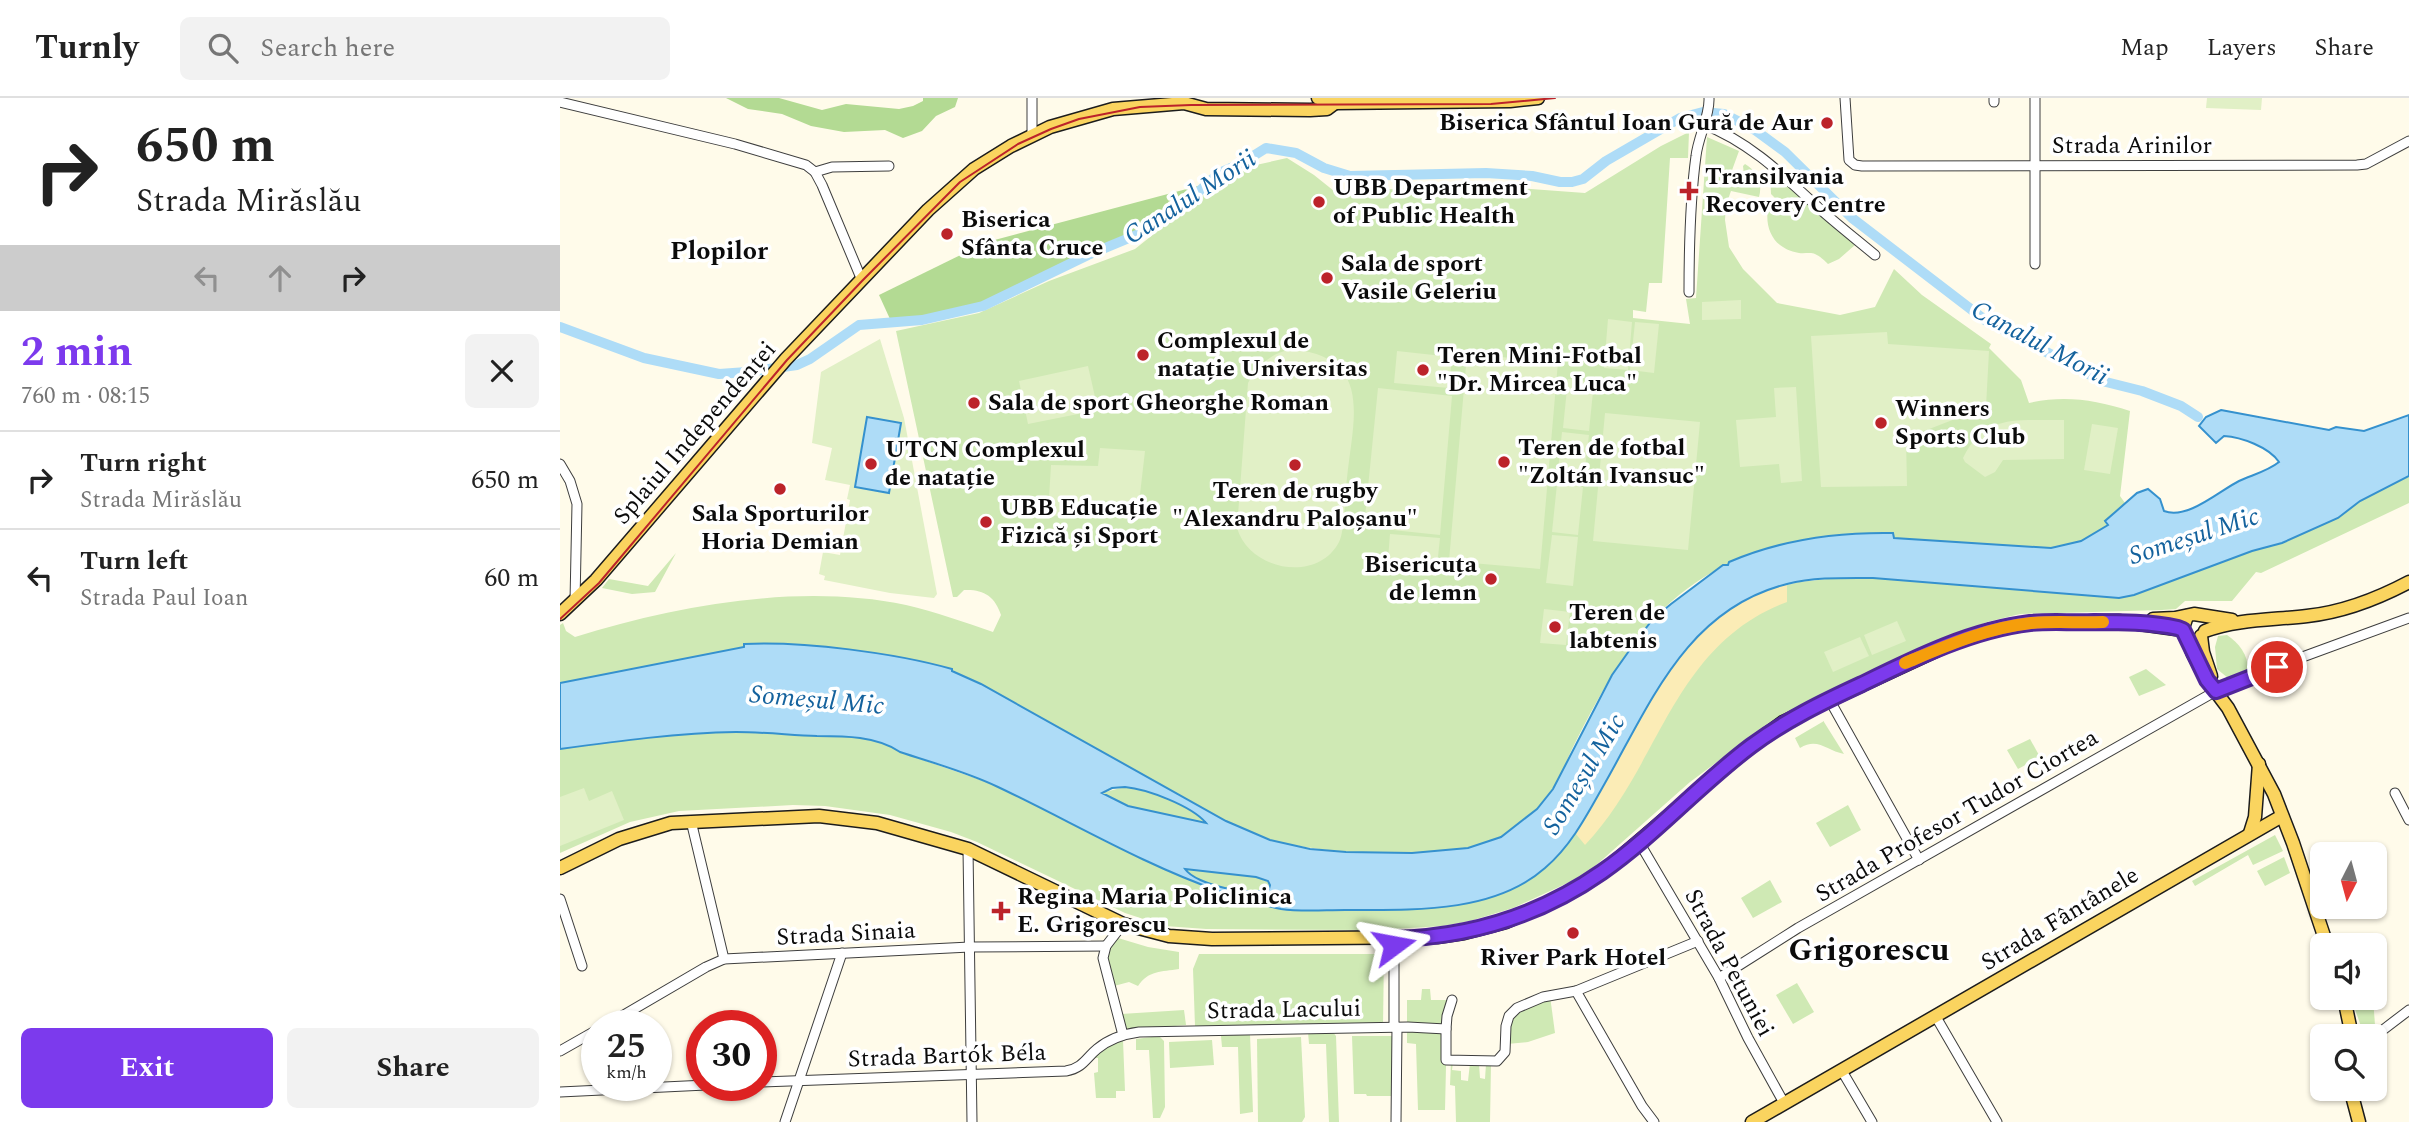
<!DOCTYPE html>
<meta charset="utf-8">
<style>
body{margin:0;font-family:Spectral,serif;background:#f2f2f2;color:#222;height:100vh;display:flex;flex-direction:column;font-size:26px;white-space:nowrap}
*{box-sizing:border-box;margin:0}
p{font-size:23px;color:#767676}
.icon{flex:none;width:38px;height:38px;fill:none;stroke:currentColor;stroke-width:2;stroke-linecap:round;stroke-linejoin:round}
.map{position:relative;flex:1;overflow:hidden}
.sheet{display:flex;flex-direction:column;background:#fff;width:560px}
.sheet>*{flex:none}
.banner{background:#fff;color:#222;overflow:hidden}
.needle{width:46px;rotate:186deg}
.fabs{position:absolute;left:1750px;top:744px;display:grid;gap:14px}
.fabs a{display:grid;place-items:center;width:77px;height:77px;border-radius:10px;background:#fff;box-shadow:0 2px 5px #0004;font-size:35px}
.speed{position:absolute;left:21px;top:912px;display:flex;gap:14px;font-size:35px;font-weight:700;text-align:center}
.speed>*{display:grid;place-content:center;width:91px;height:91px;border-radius:50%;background:#fff;box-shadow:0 2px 5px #0004;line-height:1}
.speed small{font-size:18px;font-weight:400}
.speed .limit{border:10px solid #d22;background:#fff;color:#111}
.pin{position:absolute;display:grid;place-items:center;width:60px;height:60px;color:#fff;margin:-30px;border:4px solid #fff;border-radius:50%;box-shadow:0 2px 7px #0007}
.me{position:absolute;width:77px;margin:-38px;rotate:77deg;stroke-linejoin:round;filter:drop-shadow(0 0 5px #0008)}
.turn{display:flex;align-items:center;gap:24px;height:147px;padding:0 21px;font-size:32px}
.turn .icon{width:91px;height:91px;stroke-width:2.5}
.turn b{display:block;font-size:49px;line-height:60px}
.lanes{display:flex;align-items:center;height:66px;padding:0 21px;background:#0003;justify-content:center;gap:35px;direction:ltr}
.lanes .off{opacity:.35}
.round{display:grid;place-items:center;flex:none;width:74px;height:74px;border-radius:10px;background:#f2f2f2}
.overview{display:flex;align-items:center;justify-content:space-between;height:119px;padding:0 21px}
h1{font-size:42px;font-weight:700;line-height:52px;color:#7c3aed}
.cta{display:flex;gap:14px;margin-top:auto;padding:14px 21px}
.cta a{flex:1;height:80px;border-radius:10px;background:#7c3aed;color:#fff;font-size:28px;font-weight:700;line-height:80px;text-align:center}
.cta a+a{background:#f2f2f2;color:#222}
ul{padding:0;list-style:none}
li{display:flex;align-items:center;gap:21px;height:98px;padding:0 21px;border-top:2px solid #e0e0e0}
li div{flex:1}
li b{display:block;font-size:26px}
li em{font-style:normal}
header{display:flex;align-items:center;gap:42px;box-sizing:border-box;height:98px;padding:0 35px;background:#fff;border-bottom:2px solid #e0e0e0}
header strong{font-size:33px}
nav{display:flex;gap:38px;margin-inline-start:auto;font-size:24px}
.search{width:490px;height:63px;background:#f2f2f2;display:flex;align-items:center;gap:18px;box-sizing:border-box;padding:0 24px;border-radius:10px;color:#767676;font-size:26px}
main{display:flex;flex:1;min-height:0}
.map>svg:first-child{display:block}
.green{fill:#cfe9b4}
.forest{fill:#b3da93}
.sand{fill:#fbecb6}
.pitch{fill:#e1f0c6}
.water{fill:#aedcf7;stroke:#3591ce;stroke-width:2;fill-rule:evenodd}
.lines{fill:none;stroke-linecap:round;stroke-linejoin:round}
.canal{stroke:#aedcf7;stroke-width:10}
.minor-casing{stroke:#3e3e3e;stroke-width:11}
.major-casing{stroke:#1c1c1c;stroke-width:15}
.minor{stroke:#fff;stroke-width:9}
.major{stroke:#fad45f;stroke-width:12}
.tram{stroke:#bc232a;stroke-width:2}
.route-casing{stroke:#51269a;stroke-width:18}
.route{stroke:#7c3aed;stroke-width:12}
.slow{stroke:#f59e0b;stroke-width:12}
.poi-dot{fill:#bc232a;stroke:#fff;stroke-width:2.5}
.labels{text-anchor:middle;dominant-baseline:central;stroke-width:7;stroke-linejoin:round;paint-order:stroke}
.poi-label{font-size:24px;font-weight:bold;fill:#0b0b0b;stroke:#fff;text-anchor:start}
.street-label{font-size:24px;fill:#0b0b0b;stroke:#fff}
.water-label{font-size:26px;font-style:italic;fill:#14629d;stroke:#fff}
.neighbourhood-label{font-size:26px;font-weight:bold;fill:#0b0b0b;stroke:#fff}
.district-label{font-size:32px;font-weight:bold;fill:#0b0b0b;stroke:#fff}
</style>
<header>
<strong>Turnly</strong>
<div class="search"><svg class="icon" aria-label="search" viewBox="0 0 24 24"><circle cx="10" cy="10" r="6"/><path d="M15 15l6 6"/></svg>Search here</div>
<nav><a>Map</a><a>Layers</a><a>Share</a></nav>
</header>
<main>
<section class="sheet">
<div class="banner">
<div class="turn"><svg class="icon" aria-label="right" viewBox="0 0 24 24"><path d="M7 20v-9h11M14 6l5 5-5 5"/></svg><div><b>650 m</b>Strada Mirăslău</div></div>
<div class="lanes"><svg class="icon off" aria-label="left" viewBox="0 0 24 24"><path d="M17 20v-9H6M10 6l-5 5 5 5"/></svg><svg class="icon off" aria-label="ahead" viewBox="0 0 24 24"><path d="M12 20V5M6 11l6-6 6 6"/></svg><svg class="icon" aria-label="right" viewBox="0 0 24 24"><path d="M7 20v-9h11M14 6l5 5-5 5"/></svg></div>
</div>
<div class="overview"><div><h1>2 min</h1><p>760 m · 08:15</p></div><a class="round"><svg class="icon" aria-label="close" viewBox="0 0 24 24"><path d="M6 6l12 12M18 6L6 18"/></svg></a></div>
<ul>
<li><svg class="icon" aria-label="right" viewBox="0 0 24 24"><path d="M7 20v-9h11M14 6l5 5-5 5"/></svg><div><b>Turn right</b><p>Strada Mirăslău</p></div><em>650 m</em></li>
<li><svg class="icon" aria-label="left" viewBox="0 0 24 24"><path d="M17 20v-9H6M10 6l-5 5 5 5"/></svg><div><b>Turn left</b><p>Strada Paul Ioan</p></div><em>60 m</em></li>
</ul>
<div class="cta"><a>Exit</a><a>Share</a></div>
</section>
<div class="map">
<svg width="1849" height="1024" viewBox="0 0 1849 1024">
<rect width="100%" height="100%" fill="#fffbea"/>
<g class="green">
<path d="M1129 34 1128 60H1110L1102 185H1089L1086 214 1073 212V220L1130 226 1126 201 1136 200 1147 39 1179 53 1171 75 1184 89 1189 82 1184 77 1183 68 1185 66C1197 73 1203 85 1199 99L1171 93 1166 107 1165 122 1169 149 1183 171 1217 205 1280 217 1315 209 1334 171 1362 197 1431 246 1429 250 1461 282 1469 305C1505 297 1535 302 1570 313L1560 398 1565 405 1546 422 1549 427 1521 443 1491 450 1333 440V435C1243 437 1156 451 1092 523 1061 558 1037 601 1016 643 1006 662 1000 682 987 699 973 717 954 734 934 743 889 764 768 756 720 744 701 740 683 731 666 723L409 580C347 555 249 543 185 546V549L0 585V527L3 525 6 533 15 539C118 507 240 485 346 507 376 514 404 524 433 534L441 517C435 498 423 491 404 492L397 499H393L336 233 419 215 489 183 575 151 640 99 683 73 696 67 727 60 754 77 774 93 929 88 1025 95 1101 48Z"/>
<path d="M1210 73 1295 147 1279 161 1268 166C1265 163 1260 158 1255 156 1251 154 1244 156 1239 155 1213 151 1203 129 1209 106L1214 110 1219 104 1211 96Z"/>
<path d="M1849 378V405L1701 475 1696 474 1672 503H1625L1616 511 1602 512 1460 516 1427 524 1403 534 1264 595 1204 629 1130 684 1034 769 1014 782 953 810 910 823 883 828 815 832 646 831 605 828 565 815 417 744 391 734 330 717 265 708 233 707 119 713 70 724 0 755V651C58 643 118 635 176 634 203 634 230 637 257 638 284 638 317 638 340 654L435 687 587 763 680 800 722 811 864 810 925 800 969 783 1029 714 1092 600 1187 500 1211 491 1239 484 1277 480H1313L1557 500 1574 497 1692 453 1722 445 1778 420 1800 403Z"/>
<polygon points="116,455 95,494 72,496 42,490 49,481 88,488"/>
<path d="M1667 537C1679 545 1688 557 1688 571L1668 580 1657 571 1655 549 1658 538Z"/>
<polygon points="1586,571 1606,587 1579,598 1569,579"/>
<path d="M1264 623V624L1284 656C1267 653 1258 639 1240 650L1235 640Z"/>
<polygon points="1470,641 1480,659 1458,671 1447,652"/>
<path d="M565 689C588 691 631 708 647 726L568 708 541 695Z"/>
<polygon points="1288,707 1301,732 1270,749 1256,725"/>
<polygon points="1715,737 1723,753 1693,767 1688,757 1635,788 1632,783"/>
<polygon points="1724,759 1730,775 1705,788 1697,773"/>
<path d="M625 771 696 779 708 784 711 787 710 791C692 800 636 787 625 771Z"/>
<polygon points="1210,782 1222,804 1193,820 1181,800"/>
<path d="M558 840 588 849 619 854V871C601 874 589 872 578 888L569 884 554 888 546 855Z"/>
<polygon points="639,856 824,856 823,929 643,932 635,928 633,871"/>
<polygon points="1237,885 1254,914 1233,926 1216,897"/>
<polygon points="862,891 870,891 871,902 892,902 887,925 885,1012 858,1012 856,946 847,945 847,902 861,902"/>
<polygon points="990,898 995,935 968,944 947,946 949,918"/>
<polygon points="1791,900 1813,900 1815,927 1803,934"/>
<polygon points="624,912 626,927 566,932 561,916"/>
<polygon points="772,933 776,938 779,1024 769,1024 766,946 749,946 748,934"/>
<polygon points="690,936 693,1014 680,1016 678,949 662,949 661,938"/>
<polygon points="599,938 604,943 605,1009 600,1020 593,1020 589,952 576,952 576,941"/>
<polygon points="792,938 837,938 836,998 807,998 806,996 794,996"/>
<polygon points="741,939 745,1019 742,1024 698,1024 697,941"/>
<polygon points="563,942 565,993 556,993 556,1000 536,1000 534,975 538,974 538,960 533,960 551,947"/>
<polygon points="652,942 654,967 610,970 609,944"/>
<polygon points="891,964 893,964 892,972 901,973 901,982 908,983 910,965 919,966 920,980 925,981 926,966 931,966 930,1024 896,1024 895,988 890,987"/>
</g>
<g class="forest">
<polygon points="166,0 219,0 262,12 286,6 339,11 353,8 363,3 363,0 398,0 395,9 376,18 362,33 343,40 325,32 284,34 251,28 222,16 188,11"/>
<polygon points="638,88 637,92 585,131 422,206 389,215 330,221 319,197 427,144"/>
</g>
<path class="sand" d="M1227 486V504C1112 547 1101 667 1025 747L1016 736C1037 700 1057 664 1077 628 1099 590 1120 549 1155 521 1176 504 1201 494 1227 486Z"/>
<g class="pitch">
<polygon points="1647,0 1702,0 1701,12 1646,10"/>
<polygon points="1181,202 1181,221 1142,222 1142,204"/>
<polygon points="1048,221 1072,224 1068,272 1044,270"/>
<polygon points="1075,224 1099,226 1094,275 1070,272"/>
<polygon points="1327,234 1328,246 1429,253 1426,309 1346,340 1347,388 1261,389 1251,238"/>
<polygon points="320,241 344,320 377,496 374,500 330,495 264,482 265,478 259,476 263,454 280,457 290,402 287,401 290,387 265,382 272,350 252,345 261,274"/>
<path d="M732 251C814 260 793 321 787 380 785 394 785 433 779 444 757 486 689 472 677 430L688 285C698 267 711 255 732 251Z"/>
<polygon points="837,253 892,259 889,290 834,285"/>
<polygon points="907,256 998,264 980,471 889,463"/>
<polygon points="528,268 538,312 468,326 459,283"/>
<polygon points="1008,281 1034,284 1029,333 1003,330"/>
<polygon points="1236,289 1242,383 1221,385 1219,366 1180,369 1176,322 1216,319 1214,290"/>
<polygon points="818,290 892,298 880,437 804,429"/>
<polygon points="1045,315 1140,324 1128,452 1033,443"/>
<path d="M1504 322V361L1443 362 1435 374 1425 379 1405 364 1403 360C1425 314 1460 323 1504 322Z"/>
<polygon points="1532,326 1558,330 1550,376 1524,372"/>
<polygon points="1002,334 1029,337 1023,386 997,383"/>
<polygon points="540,350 585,353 579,405 534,402 532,421 488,417 491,367 538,368"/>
<polygon points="997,386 1023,389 1018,437 992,434"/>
<polygon points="830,436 880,440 876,478 827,474"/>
<polygon points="992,437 1018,439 1013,488 986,485"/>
<polygon points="984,511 1010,514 1006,547 980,545"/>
<polygon points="1337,523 1346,543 1312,557 1304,537"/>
<polygon points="1300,539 1309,558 1273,574 1264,554"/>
<polygon points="24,690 29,703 52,693 64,722 0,748 0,699"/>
</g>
<g class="water">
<path d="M1661 312 1769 332 1776 329 1804 333 1849 317V378L1800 403 1778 420 1722 445 1692 453 1574 497 1559 500 1313 480C1284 480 1255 479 1227 486 1127 511 1091 604 1045 685 1028 715 1012 747 985 770 933 816 850 812 785 812 764 812 741 814 721 811 700 807 679 799 659 793 582 766 512 724 438 689 407 674 373 665 340 654 317 638 284 638 257 638 230 637 203 634 176 634 118 635 58 643 0 651V585L184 549V546C244 543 335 555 392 571V573L421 586 666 723 710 742 750 751 786 754 852 755 908 750 941 739 977 711 993 691 1052 577 1076 543 1093 521 1111 506 1163 467H1168L1169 464C1220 442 1278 434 1333 435L1334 440 1491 450 1521 443 1548 427 1545 423 1577 395 1588 391 1600 401 1604 413C1628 422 1659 393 1679 383 1692 377 1708 373 1719 364 1709 349 1681 339 1664 338L1656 345 1639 328 1646 319ZM565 689C587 691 632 708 646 725L568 708 542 695 552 690ZM625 771 696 779 708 783 710 787 709 791C692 799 636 787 625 771Z"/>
<polygon points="307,319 341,325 329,395 295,389"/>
</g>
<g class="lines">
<polyline class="canal" points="0,229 84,260 159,276 187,274 237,267 250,261 299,227 362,222 423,208 528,157 586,133 630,102 659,75 682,65 706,50 736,55 764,70 790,78 926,75 972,78 1000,84 1012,84 1023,81 1046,63 1120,20 1143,14 1164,16 1195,32 1225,54 1292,120 1425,222 1542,283 1582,293 1621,308 1638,319"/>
<g class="minor-casing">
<g id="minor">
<polyline points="472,0 472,37"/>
<polyline points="1285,0 1289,62 1295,67 1302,68 1797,67 1806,66 1849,43"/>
<polyline points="1475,0 1475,166"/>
<polyline points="0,4 175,46 246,67 255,74 262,87 301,180"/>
<polyline points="1434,4 1434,0"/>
<path d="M1143 26C1190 44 1224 78 1261 112 1278 127 1297 142 1315 157"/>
<polyline points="255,74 272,69 329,68"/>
<path d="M1129 194C1129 149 1130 102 1136 58 1138 39 1150 18 1149 0"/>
<polyline points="0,366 10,383 17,406 15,503"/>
<polyline points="1269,601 1359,762"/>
<polyline points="1835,695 1849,722"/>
<polyline points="131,723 164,861"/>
<polyline points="1079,744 1159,880 1188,940 1224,1005"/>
<polyline points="408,751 412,1024"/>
<polyline points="0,801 22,868"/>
<polyline points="834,841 834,929"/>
<polyline points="1159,880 1238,830 1656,593 1737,561 1849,520"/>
<polyline points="1016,893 1082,1008 1094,1024"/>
<polyline points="1376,919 1437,1024"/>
<polyline points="45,928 146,869 164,861 410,849 546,848"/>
<polyline points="886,931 886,962 937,963 945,954 946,928 949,918 957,910 983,899 1016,893 1138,843"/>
<polyline points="563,937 543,860 546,848 563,826"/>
<polyline points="1815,938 1849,912"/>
<polyline points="0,953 37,932"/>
<polyline points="1282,973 1312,1024"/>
<path d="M201 984 506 973C523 970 526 960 537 951 549 941 564 936 579 934L848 929 886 931 887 918 892 902"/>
<polyline points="0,994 146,987"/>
<polyline points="225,1024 282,855"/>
<polyline points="836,1024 837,929"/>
</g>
</g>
<g class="major-casing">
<g id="major">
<polyline points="758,0 768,1 775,5 950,3 978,0"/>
<polyline points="0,516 36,482 226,261 368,112 414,71 451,48 490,29 553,11 624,5 646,11 750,12 767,11 775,5"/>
<polyline points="1627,518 1623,530 1633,556 1647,582 1668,610 1714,696 1733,745 1767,847"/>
<polyline points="1593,521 1615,520 1634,516 1672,522"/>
<path d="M1645 533C1677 521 1713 522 1747 518 1783 514 1817 501 1849 484"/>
<polyline points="1641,538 1643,554 1651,578"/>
<polyline points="1690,735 1695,719 1699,666"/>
<polyline points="0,770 59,741 111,725 259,718 317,725 408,751 563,826 609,838 652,841 877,839 904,835 946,824 1002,799 1044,773 1189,649 1223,624 1393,545 1429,532 1471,525 1558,523 1623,532"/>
<polyline points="1784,900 1792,938"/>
<polyline points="1790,990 1799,1024"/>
<polyline points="1192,1024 1722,718"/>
</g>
</g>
<use href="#minor" class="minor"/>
<use href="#major" class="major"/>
<polyline class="tram" points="0,521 39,485 227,262 302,183 400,84 458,46 491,31 519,21 580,9 631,7 931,6 995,0"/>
</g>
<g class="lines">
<g class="route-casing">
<path id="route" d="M834 847V841C910 839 979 818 1042 774 1095 737 1139 687 1191 648 1226 622 1263 604 1302 586 1355 560 1411 532 1470 525 1491 523 1513 525 1534 524 1561 524 1591 524 1618 530L1623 532 1647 582 1656 593 1717 569"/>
</g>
<use href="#route" class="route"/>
<path class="slow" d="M1345 565C1386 548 1426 530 1471 525 1495 523 1519 525 1543 524"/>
</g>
<g class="poi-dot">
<circle cx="1267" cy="25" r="7"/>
<path d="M1125.5 82.5h7v7h7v7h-7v7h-7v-7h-7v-7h7z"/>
<circle cx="759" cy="104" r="7"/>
<circle cx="387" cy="136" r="7"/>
<circle cx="767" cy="180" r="7"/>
<circle cx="583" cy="257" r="7"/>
<circle cx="863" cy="272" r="7"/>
<circle cx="414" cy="305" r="7"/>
<circle cx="1321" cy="325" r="7"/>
<circle cx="944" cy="364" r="7"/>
<circle cx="311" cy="366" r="7"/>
<circle cx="735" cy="367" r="7"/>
<circle cx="220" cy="391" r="7"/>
<circle cx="426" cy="424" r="7"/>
<circle cx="931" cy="481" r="7"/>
<circle cx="995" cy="529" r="7"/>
<path d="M437.5 802.5h7v7h7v7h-7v7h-7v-7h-7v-7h7z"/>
<circle cx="1013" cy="835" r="7"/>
</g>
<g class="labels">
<g class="poi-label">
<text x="1253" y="25" text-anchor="end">Biserica Sfântul Ioan Gură de Aur</text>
<text x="1145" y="79">Transilvania<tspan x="1145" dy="28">Recovery Centre</tspan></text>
<text x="773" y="90">UBB Department<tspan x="773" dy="28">of Public Health</tspan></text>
<text x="401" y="122">Biserica<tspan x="401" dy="28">Sfânta Cruce</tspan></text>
<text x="781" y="166">Sala de sport<tspan x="781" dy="28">Vasile Geleriu</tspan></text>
<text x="597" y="243">Complexul de<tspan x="597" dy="28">natație Universitas</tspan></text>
<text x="877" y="258">Teren Mini-Fotbal<tspan x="877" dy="28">"Dr. Mircea Luca"</tspan></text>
<text x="428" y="305">Sala de sport Gheorghe Roman</text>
<text x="1335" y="311">Winners<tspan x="1335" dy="28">Sports Club</tspan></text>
<text x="958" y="350">Teren de fotbal<tspan x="958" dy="28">"Zoltán Ivansuc"</tspan></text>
<text x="325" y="352">UTCN Complexul<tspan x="325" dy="28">de natație</tspan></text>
<text x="735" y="393" text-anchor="middle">Teren de rugby<tspan x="735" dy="28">"Alexandru Paloșanu"</tspan></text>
<text x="440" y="410">UBB Educație<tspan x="440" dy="28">Fizică și Sport</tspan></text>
<text x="220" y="416" text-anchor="middle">Sala Sporturilor<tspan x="220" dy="28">Horia Demian</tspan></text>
<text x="917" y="467" text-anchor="end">Bisericuța<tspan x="917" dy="28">de lemn</tspan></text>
<text x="1009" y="515">Teren de<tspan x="1009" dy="28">labtenis</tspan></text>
<text x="457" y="799">Regina Maria Policlinica<tspan x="457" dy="28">E. Grigorescu</tspan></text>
<text x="1013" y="860" text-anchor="middle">River Park Hotel</text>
</g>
<g class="street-label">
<text x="1572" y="48">Strada Arinilor</text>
<text transform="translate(135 335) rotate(-49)">Splaiul Independenței</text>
<text transform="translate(1397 718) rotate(-30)">Strada Profesor Tudor Ciortea</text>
<text transform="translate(1500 821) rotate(-31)">Strada Fântânele</text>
<text transform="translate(286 836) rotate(-3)">Strada Sinaia</text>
<text transform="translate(1169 865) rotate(62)">Strada Petuniei</text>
<text transform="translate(724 912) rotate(-1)">Strada Lacului</text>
<text transform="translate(387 958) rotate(-2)">Strada Bartók Béla</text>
</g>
<g class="water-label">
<text transform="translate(630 99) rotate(-33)">Canalul Morii</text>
<text transform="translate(1480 245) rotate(28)">Canalul Morii</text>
<text transform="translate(1634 438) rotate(-18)">Someșul Mic</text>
<text transform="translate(257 602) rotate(5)">Someșul Mic</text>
<text transform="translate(1024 676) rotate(-59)">Someșul Mic</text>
</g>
<g class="neighbourhood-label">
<text x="159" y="153">Plopilor</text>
</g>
<g class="district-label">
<text x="1309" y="852">Grigorescu</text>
</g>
</g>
</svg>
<div class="fabs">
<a><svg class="needle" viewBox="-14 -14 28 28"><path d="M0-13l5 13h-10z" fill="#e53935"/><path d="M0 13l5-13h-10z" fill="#767676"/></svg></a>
<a><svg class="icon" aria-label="sound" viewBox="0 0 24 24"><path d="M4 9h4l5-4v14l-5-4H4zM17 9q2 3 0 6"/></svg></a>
<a><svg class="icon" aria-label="search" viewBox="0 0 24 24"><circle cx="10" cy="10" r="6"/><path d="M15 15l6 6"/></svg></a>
</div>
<div class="speed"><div>25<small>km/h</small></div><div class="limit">30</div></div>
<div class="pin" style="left:1717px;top:569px;background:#d93025"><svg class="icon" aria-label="arrive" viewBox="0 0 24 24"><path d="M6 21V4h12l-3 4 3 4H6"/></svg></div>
<svg class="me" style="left:834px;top:847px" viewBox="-20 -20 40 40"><path d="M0-17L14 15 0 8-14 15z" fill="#7c3aed" stroke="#fff" stroke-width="4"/></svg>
</div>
</main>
